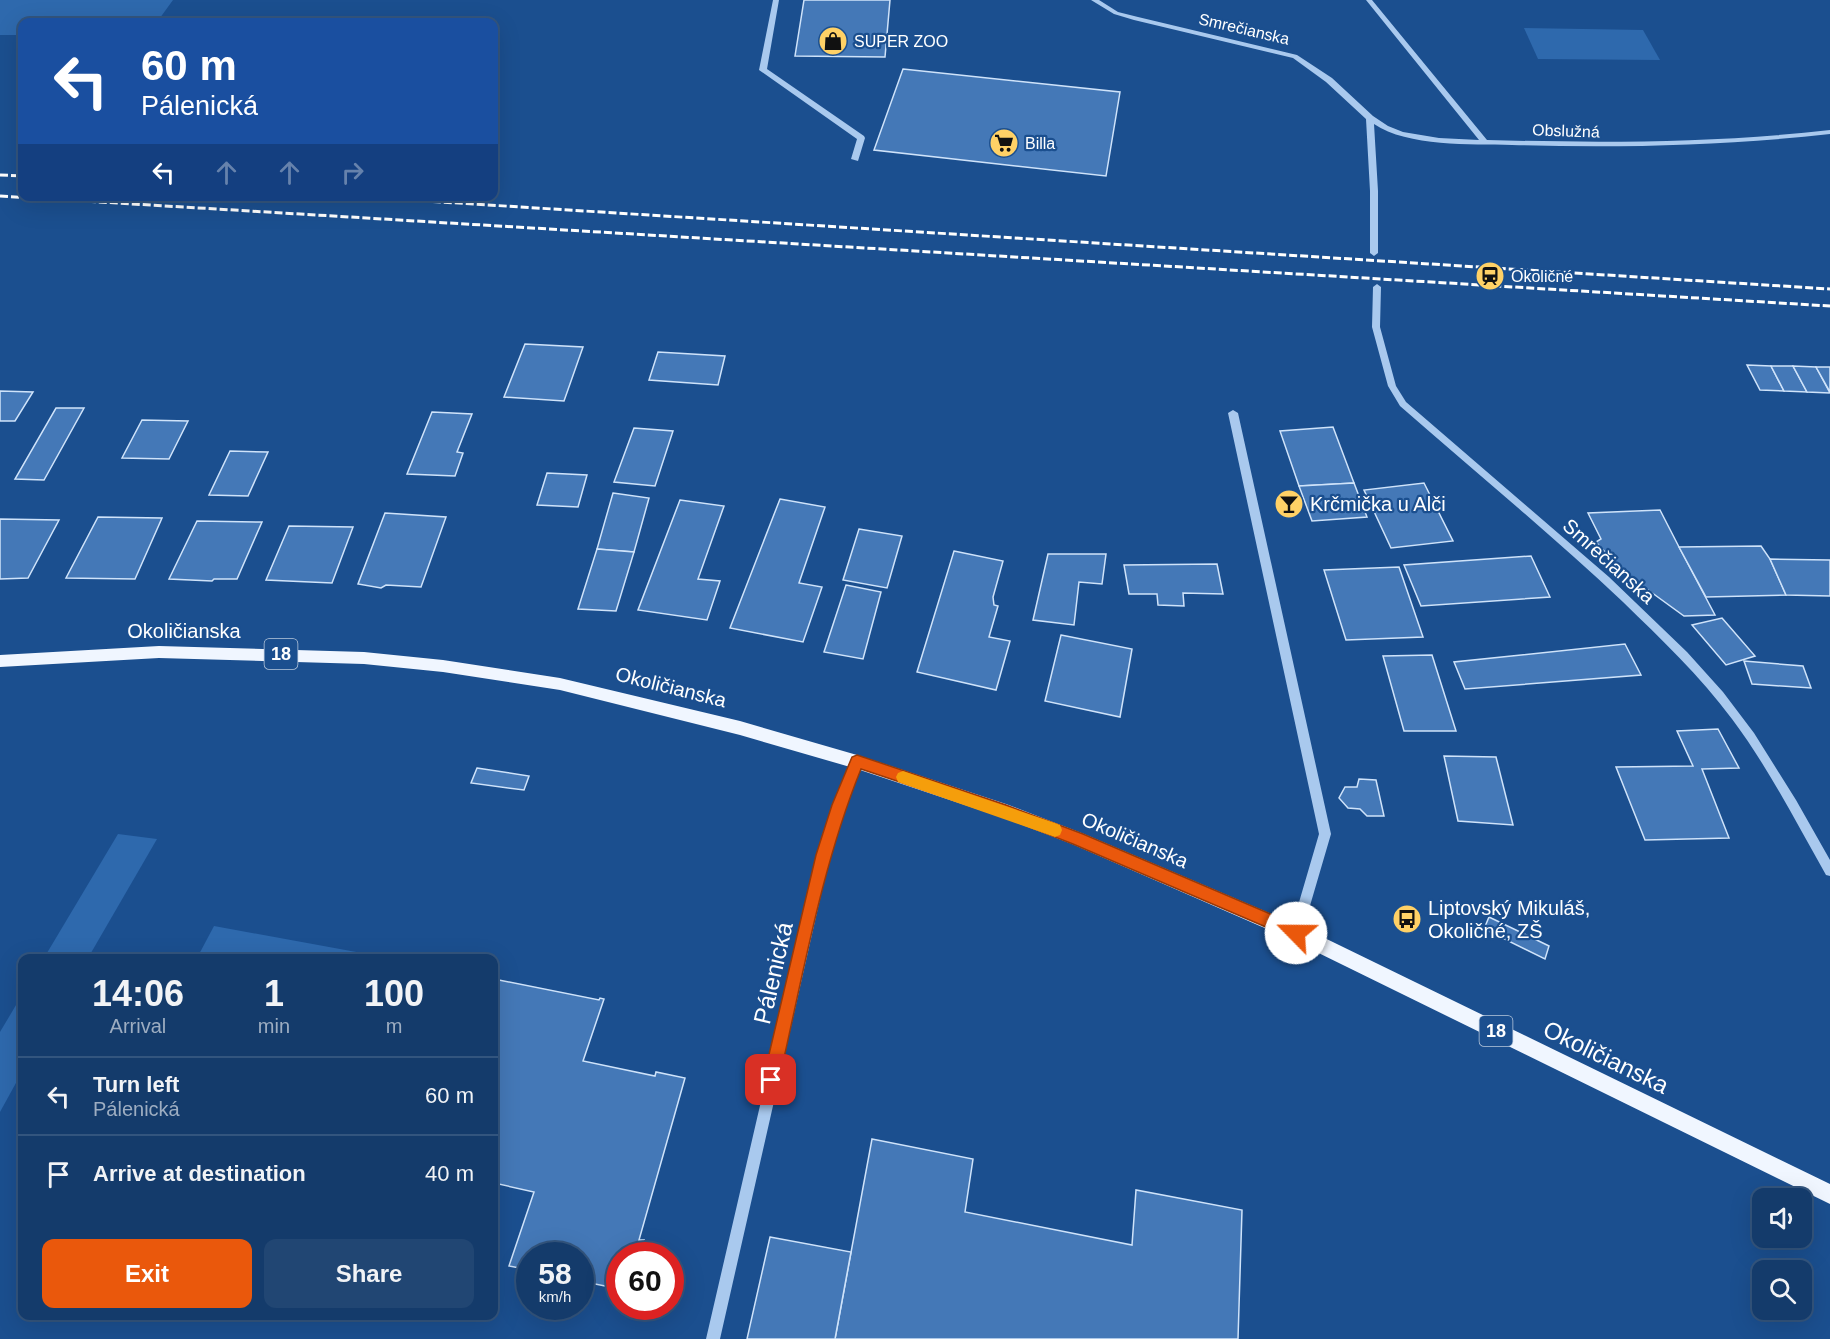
<!DOCTYPE html>
<meta charset="utf-8">
<style>
body{margin:0;font-family:Arial,sans-serif;background:#214673;color:#f1f3f6;height:100vh;display:flex;flex-direction:column;font-size:22px;white-space:nowrap}
*{box-sizing:border-box;margin:0}
p{font-size:20px;color:#9dadc1}
.icon{flex:none;width:33px;height:33px;fill:none;stroke:currentColor;stroke-width:2;stroke-linecap:round;stroke-linejoin:round}
.map{position:relative;flex:1;overflow:hidden}
.drawer{position:absolute;left:18px;top:954px;width:480px;height:366px;display:flex;flex-direction:column;background:#143b6b;border-radius:12px;box-shadow:0 6px 24px #0002,0 0 0 2px #33557e}
.drawer>*{flex:none}
.top-card{position:absolute;left:18px;top:18px;width:480px;height:183px;border-radius:12px;box-shadow:0 6px 24px #0002,0 0 0 2px #33557e;background:#1a4fa0;color:#fff;overflow:hidden}
.buttons{position:absolute;left:1752px;top:1188px;display:grid;gap:12px}
.buttons a{display:grid;place-items:center;width:60px;height:60px;border-radius:12px;background:#143b6b;box-shadow:0 6px 24px #0002,0 0 0 2px #33557e;font-size:30px}
.speed{position:absolute;left:516px;top:1242px;display:flex;gap:12px;font-size:30px;font-weight:700;text-align:center}
.speed>*{display:grid;place-content:center;width:78px;height:78px;border-radius:50%;background:#143b6b;box-shadow:0 6px 24px #0002,0 0 0 2px #33557e;line-height:1}
.speed small{font-size:15px;font-weight:400}
.speed .limit{border:9px solid #d22;background:#fff;color:#111}
.pin{position:absolute;display:grid;place-items:center;width:51px;height:51px;color:#fff;margin:-26px;border-radius:12px;box-shadow:0 3px 9px #0006}
.me{position:absolute;width:66px;margin:-33px;rotate:293deg;stroke-linejoin:round;filter:drop-shadow(0 0 4px #0008)}
.turn{display:flex;align-items:center;gap:21px;height:126px;padding:0 24px;font-size:27px}
.turn .icon{width:78px;height:78px;stroke-width:2.5}
.turn b{display:block;font-size:42px;line-height:51px}
.lanes{display:flex;align-items:center;height:57px;padding:0 24px;background:#0003;justify-content:center;gap:30px;direction:ltr}
.lanes .off{opacity:.35}
.eta{display:flex;justify-content:space-evenly;align-items:center;height:102px;text-align:center}
.eta b{font-size:36px;font-weight:800;line-height:42px}
.action{display:flex;gap:12px;margin-top:auto;padding:12px 24px}
.action a{flex:1;height:69px;border-radius:12px;background:#ea580c;color:#fff;font-size:24px;font-weight:800;line-height:69px;text-align:center}
.action a+a{background:#214673;color:#f1f3f6}
ul{padding:0;list-style:none}
li{display:flex;align-items:center;gap:18px;height:78px;padding:0 24px;border-top:2px solid #33557e}
li div{flex:1}
li b{display:block;font-size:22px}
li em{font-style:normal}
.map>svg:first-child{display:block}
.green{fill:#2e69ad}
.building{fill:#4478b7;stroke:#cfe3fa;stroke-width:1.5}
.lines{fill:none;stroke-linecap:round;stroke-linejoin:round}
.minor{fill:#a9c9ee;fill-rule:evenodd}
.major{fill:#f0f6ff;fill-rule:evenodd}
.rail{stroke:#fff;stroke-width:3;stroke-dasharray:8 3;stroke-linecap:butt}
.route{fill:#ea580c;stroke:#983908;stroke-width:1.5}
.slow{fill:#f59e0b}
.labels{text-anchor:middle;dominant-baseline:central;stroke-width:4.5;stroke-linejoin:round;paint-order:stroke}
.far-street-label{font-size:16px;fill:#fff;stroke:#1b4f8f}
.far-poi-label{font-size:16px;fill:#fff;stroke:#1b4f8f;text-anchor:start}
.shield{fill:#1b4f8f;stroke:#bbcadd;stroke-width:1.5}
.shield-label{font-size:18px;font-weight:bold;fill:#fff}
.poi-label{font-size:20px;fill:#fff;stroke:#1b4f8f;text-anchor:start}
.street-label{font-size:20px;fill:#fff;stroke:#1b4f8f}
.near-street-label{font-size:24px;fill:#fff;stroke:#1b4f8f}
</style>
<div class="map">
<svg width="1830" height="1339" viewBox="0 0 1830 1339">
<rect width="100%" height="100%" fill="#1b4f8f"/>
<g class="green">
<polygon points="0,0 173,0 157,22 22,22 22,35 0,35"/>
<polygon points="1524,28 1643,30 1660,60 1538,59"/>
<polygon points="118,834 157,839 88,958 44,958"/>
<polygon points="214,926 389,958 197,958"/>
<polygon points="22,995 22,1072 0,1112 0,1032"/>
</g>
<g class="building">
<polygon points="804,0 890,0 885,57 795,56"/>
<polygon points="903,69 1120,92 1106,176 874,150"/>
<polygon points="525,344 583,347 564,401 504,397"/>
<polygon points="658,352 725,356 718,385 649,380"/>
<polygon points="1747,365 1771,366 1784,391 1760,390"/>
<polygon points="1771,366 1793,366 1807,392 1784,391"/>
<polygon points="1793,366 1816,367 1830,393 1807,392"/>
<polygon points="1816,367 1830,367 1830,392"/>
<polygon points="0,391 33,392 15,421 0,421"/>
<polygon points="56,408 84,408 44,480 15,479"/>
<polygon points="432,412 472,414 457,452 463,453 455,476 407,474"/>
<polygon points="142,420 188,421 169,459 122,458"/>
<polygon points="1333,427 1354,483 1299,486 1280,431"/>
<polygon points="634,428 673,431 655,486 614,482"/>
<polygon points="230,451 268,452 248,496 209,495"/>
<polygon points="547,473 587,475 578,507 537,505"/>
<polygon points="1354,483 1367,517 1312,521 1299,486"/>
<polygon points="1424,483 1453,541 1391,548 1364,490"/>
<polygon points="613,493 649,498 634,552 597,549"/>
<polygon points="780,499 825,507 799,583 822,587 803,642 730,628"/>
<polygon points="680,500 724,506 698,579 720,581 707,620 638,610"/>
<polygon points="1660,510 1679,547 1715,615 1684,616 1622,571 1596,542 1601,539 1588,513"/>
<polygon points="385,513 446,517 421,587 386,585 381,588 358,584"/>
<polygon points="98,517 162,518 135,579 66,578"/>
<polygon points="0,519 59,520 28,578 0,579"/>
<polygon points="197,521 262,522 237,579 214,579 212,581 169,579"/>
<polygon points="289,526 353,527 332,583 266,580"/>
<polygon points="859,529 902,536 887,588 843,580"/>
<polygon points="1761,546 1770,559 1786,595 1706,597 1679,547"/>
<polygon points="597,549 634,552 616,611 578,609"/>
<polygon points="954,551 1003,561 993,597 994,605 998,606 989,637 1010,641 996,690 917,672"/>
<polygon points="1048,554 1106,554 1102,584 1079,582 1074,625 1033,620"/>
<polygon points="1531,556 1550,597 1421,606 1404,565"/>
<polygon points="1770,559 1830,560 1830,596 1786,595"/>
<polygon points="1217,564 1223,594 1183,593 1184,606 1158,605 1157,594 1129,594 1124,565"/>
<polygon points="1399,567 1423,637 1346,640 1324,570"/>
<polygon points="846,585 881,592 863,659 824,652"/>
<polygon points="1722,618 1755,656 1726,665 1692,625"/>
<polygon points="1061,635 1132,649 1120,717 1045,701"/>
<polygon points="1625,644 1641,675 1465,689 1454,662"/>
<polygon points="1432,655 1456,731 1404,731 1383,656"/>
<polygon points="1744,661 1803,666 1811,688 1752,684"/>
<polygon points="1718,729 1739,768 1702,769 1729,838 1645,840 1616,767 1693,766 1677,731"/>
<polygon points="1444,756 1496,757 1513,825 1458,821"/>
<polygon points="477,768 529,776 524,790 471,783"/>
<polygon points="1359,779 1376,780 1384,816 1367,816 1360,809 1348,808 1339,798 1345,787 1357,787"/>
<polygon points="1489,917 1549,946 1545,959 1484,929"/>
<polygon points="494,979 599,1000 600,998 604,999 583,1061 655,1076 656,1072 685,1078 639,1240 644,1240 639,1256 620,1256 620,1289 580,1281 580,1256 530,1256 530,1270 509,1266 534,1192 494,1183"/>
<polygon points="872,1139 973,1159 965,1212 1132,1245 1136,1190 1242,1210 1238,1339 835,1339"/>
<polygon points="770,1237 851,1252 835,1339 747,1339"/>
</g>
<g class="lines">
<g class="minor">
<polygon points="773,0 779,0 767,69 864,136 865,138 858,161 851,159 857,139 759,70"/>
<path d="M1091 0H1099L1118 12 1138 17 1297 55 1332 78 1373 116 1388 126 1403 132 1439 138 1479 140 1366 0H1372L1487 140C1602 143 1716 143 1830 130V134C1724 146 1618 148 1512 145 1471 144 1408 147 1374 124L1378 191V253L1374 256 1370 253V191L1366 119 1326 82 1293 58 1134 20 1114 14Z"/>
<path d="M1377 284 1381 287 1380 327 1396 386 1406 402 1609 577 1687 652 1723 692 1754 733 1796 800 1830 860V876L1826 875C1796 822 1768 767 1732 719 1700 676 1661 639 1623 602 1551 534 1474 471 1400 406L1388 386 1372 327 1373 287Z"/>
<polygon points="1233,410 1238,413 1331,834 1302,933 1300,937 1296,939 1292,937 1290,933 1319,834 1228,413"/>
<polygon points="857,757 861,759 863,762 845,805 830,855 720,1339 706,1339 818,855 833,805 853,759"/>
</g>
<polygon class="major" points="159,646 364,652 443,660 560,678 740,721 857,755 1006,804 1084,834 1302,927 1830,1184 1830,1204 1290,939 1072,844 1004,818 857,769 740,735 560,690 443,672 364,664 159,658 0,667 0,655"/>
<g class="rail">
<polyline points="0,175 22,176"/>
<polyline points="0,196 1830,306"/>
<polyline points="345,196 1830,289"/>
</g>
</g>
<path class="route" d="M857 755 1006 805 1083 834 1301 927 1304 933 1301 938 1296 940 1073 844 1004 817 861 769C821 868 803 976 779 1080L777 1086 771 1089 765 1086 763 1080 816 855 832 805 852 757Z"/>
<polygon class="slow" points="903,771 1055,823 1060,825 1062,830 1060,835 1055,837 898,782 896,777 898,773"/>
<defs>
<g id="shop-disc" transform="scale(1.5)"><circle r="9.5" fill="#ffd166" stroke="#1b4f8f"/><path d="M-5-2.5h2.3a2.7 3.5 0 0 1 5.4 0H5L5.5 6h-11ZM-1.5-2.5h3a1.5 2.3 0 0 0-3 0Z" fill="#111"/></g>
<g id="supermarket-disc" transform="scale(1.5)"><circle r="9.5" fill="#ffd166" stroke="#1b4f8f"/><path d="M-6-5.5h2.5l.6 2H6L4.5 2H-2.5L-4.4-4H-6ZM-1.5 3.2a1.3 1.3 0 1 0 .1 0ZM3 3.2a1.3 1.3 0 1 0 .1 0Z" fill="#111"/></g>
<g id="station-disc" transform="scale(1.5)"><circle r="9.5" fill="#ffd166" stroke="#1b4f8f"/><path d="M-3-6H3Q5-6 5-4V2Q5 4 3 4L4.5 6H3L1.5 4h-3L-3 6H-4.5L-3 4Q-5 4-5 2V-4Q-5-6-3-6ZM-3.5-4v3h7v-3ZM-3.5 1v1.5H-2V1ZM2 1v1.5H3.5V1Z" fill="#111"/></g>
<g id="bar-disc" transform="scale(1.5)"><circle r="9.5" fill="#ffd166" stroke="#1b4f8f"/><path d="M-6-5H6L.8 .8V4.5H3.5V6h-7V4.5H-.8V.8Z" fill="#111"/></g>
<g id="bus-disc" transform="scale(1.5)"><circle r="9.5" fill="#ffd166" stroke="#1b4f8f"/><path d="M-5-6H5V4H4V6H2V4H-2V6H-4V4H-5ZM-3.5-4V0h7V-4ZM-3.5 1.2v1.5H-2V1.2ZM2 1.2v1.5H3.5V1.2Z" fill="#111"/></g>
</defs>
<g fill-rule="evenodd">
<use href="#shop-disc" x="833" y="41"/>
<use href="#supermarket-disc" x="1004" y="143"/>
<use href="#station-disc" x="1490" y="276"/>
<use href="#bar-disc" x="1289" y="504"/>
<use href="#bus-disc" x="1407" y="919"/>
</g>
<g class="labels">
<g class="far-street-label">
<text transform="translate(1244 29) rotate(13)">Smrečianska</text>
<text transform="translate(1566 131) rotate(2)">Obslužná</text>
</g>
<g class="far-poi-label">
<text x="854" y="41">SUPER ZOO</text>
<text x="1025" y="143">Billa</text>
<text x="1511" y="276">Okoličné</text>
</g>
<g class="shield">
<rect x="264.5" y="639" width="33" height="30" rx="4.5"/>
<rect x="1479.5" y="1016" width="33" height="30" rx="4.5"/>
</g>
<g class="shield-label">
<text x="281" y="654">18</text>
<text x="1496" y="1031">18</text>
</g>
<g class="poi-label">
<text x="1310" y="504">Krčmička u Alči</text>
<text x="1428" y="908">Liptovský Mikuláš,<tspan x="1428" dy="23">Okoličné, ZŠ</tspan></text>
</g>
<g class="street-label">
<text transform="translate(1609 561) rotate(42)">Smrečianska</text>
<text x="184" y="631">Okoličianska</text>
<text transform="translate(671 687) rotate(14)">Okoličianska</text>
<text transform="translate(1135 840) rotate(23)">Okoličianska</text>
</g>
<g class="near-street-label">
<text transform="translate(773 973) rotate(-77)">Pálenická</text>
<text transform="translate(1606 1057) rotate(26)">Okoličianska</text>
</g>
</g>
</svg>
<div class="buttons">
<a><svg class="icon" aria-label="sound" viewBox="0 0 24 24"><path d="M4 9h4l5-4v14l-5-4H4zM17 9q2 3 0 6"/></svg></a>
<a><svg class="icon" aria-label="search" viewBox="0 0 24 24"><circle cx="10" cy="10" r="6"/><path d="M15 15l6 6"/></svg></a>
</div>
<div class="speed"><div>58<small>km/h</small></div><div class="limit">60</div></div>
<div class="pin" style="left:771px;top:1080px;background:#d93025"><svg class="icon" aria-label="arrive" viewBox="0 0 24 24"><path d="M6 21V4h12l-3 4 3 4H6"/></svg></div>
<svg class="me" style="left:1296px;top:933px" viewBox="-20 -20 40 40"><circle r="19" fill="#fff"/><path d="M0-13L10 11 0 6-10 11z" fill="#ea580c"/></svg>
<div class="top-card">
<div class="turn"><svg class="icon" aria-label="left" viewBox="0 0 24 24"><path d="M17 20v-9H6M10 6l-5 5 5 5"/></svg><div><b>60 m</b>Pálenická</div></div>
<div class="lanes"><svg class="icon" aria-label="left" viewBox="0 0 24 24"><path d="M17 20v-9H6M10 6l-5 5 5 5"/></svg><svg class="icon off" aria-label="ahead" viewBox="0 0 24 24"><path d="M12 20V5M6 11l6-6 6 6"/></svg><svg class="icon off" aria-label="ahead" viewBox="0 0 24 24"><path d="M12 20V5M6 11l6-6 6 6"/></svg><svg class="icon off" aria-label="right" viewBox="0 0 24 24"><path d="M7 20v-9h11M14 6l5 5-5 5"/></svg></div>
</div>
<section class="drawer">
<div class="eta">
<div><b>14:06</b><p>Arrival</p></div>
<div><b>1</b><p>min</p></div>
<div><b>100</b><p>m</p></div>
</div>
<ul>
<li><svg class="icon" aria-label="left" viewBox="0 0 24 24"><path d="M17 20v-9H6M10 6l-5 5 5 5"/></svg><div><b>Turn left</b><p>Pálenická</p></div><em>60 m</em></li>
<li><svg class="icon" aria-label="arrive" viewBox="0 0 24 24"><path d="M6 21V4h12l-3 4 3 4H6"/></svg><div><b>Arrive at destination</b></div><em>40 m</em></li>
</ul>
<div class="action"><a>Exit</a><a>Share</a></div>
</section>
</div>
